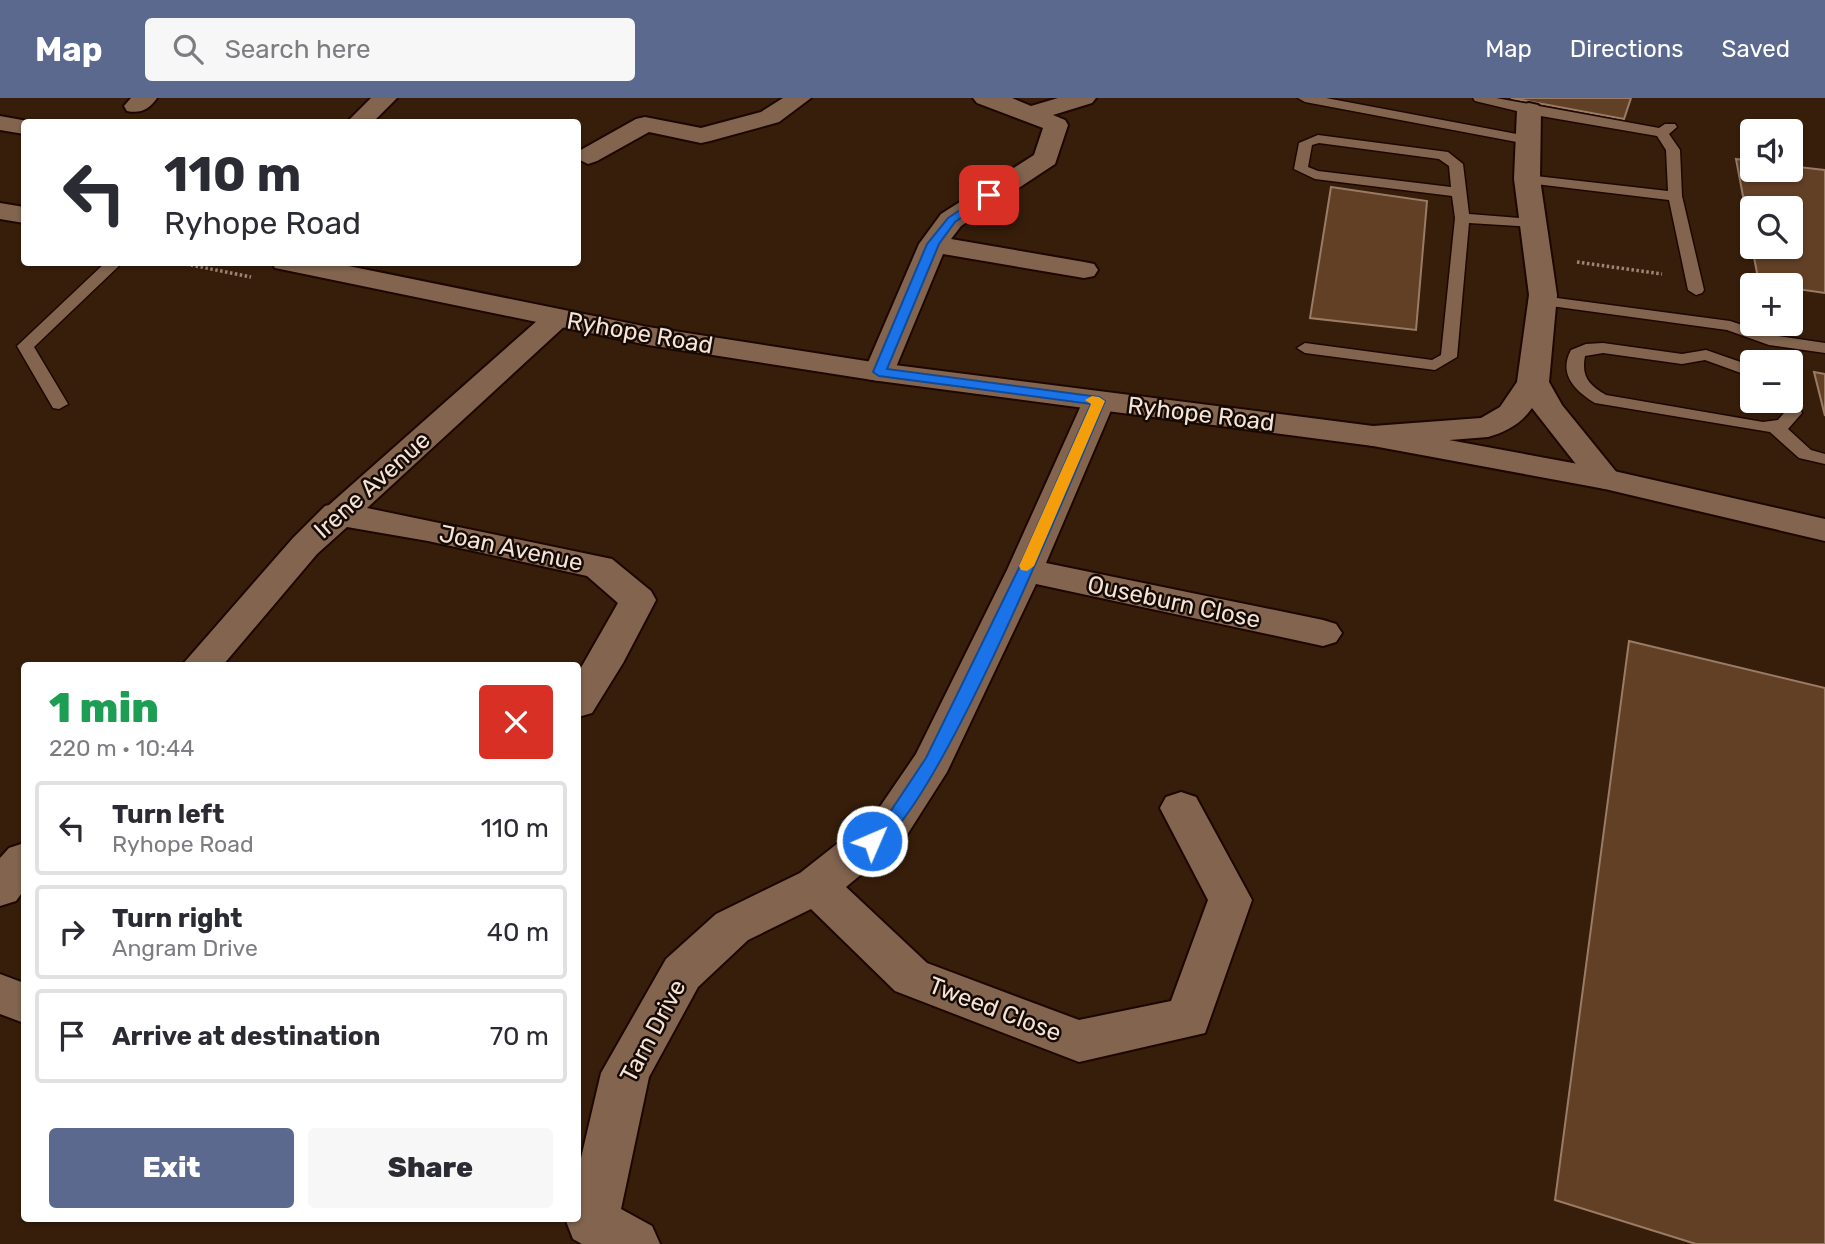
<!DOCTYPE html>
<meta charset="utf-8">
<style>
body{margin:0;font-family:Rubik,sans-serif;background:#f7f7f7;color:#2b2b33;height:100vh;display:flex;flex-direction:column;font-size:26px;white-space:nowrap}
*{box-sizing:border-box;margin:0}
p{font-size:23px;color:#7c7c81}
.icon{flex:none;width:38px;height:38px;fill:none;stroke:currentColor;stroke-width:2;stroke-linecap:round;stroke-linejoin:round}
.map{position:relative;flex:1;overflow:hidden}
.side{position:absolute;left:21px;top:564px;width:560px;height:560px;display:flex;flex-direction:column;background:#fff;border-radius:7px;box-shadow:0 2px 5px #0004}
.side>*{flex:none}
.top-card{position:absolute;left:21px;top:21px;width:560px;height:147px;border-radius:7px;box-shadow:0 2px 5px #0004;background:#fff;color:#2b2b33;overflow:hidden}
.buttons{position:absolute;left:1740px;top:21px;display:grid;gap:14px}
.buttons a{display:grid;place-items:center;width:63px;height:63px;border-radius:7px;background:#fff;box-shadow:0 2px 5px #0004;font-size:35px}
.pin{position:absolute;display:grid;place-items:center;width:60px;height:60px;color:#fff;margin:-30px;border-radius:14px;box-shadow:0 4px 10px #0006}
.me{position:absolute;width:77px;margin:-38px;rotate:45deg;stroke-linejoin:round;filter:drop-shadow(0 0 5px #0008)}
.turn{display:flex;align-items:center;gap:24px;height:147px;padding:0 28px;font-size:32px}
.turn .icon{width:91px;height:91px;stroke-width:2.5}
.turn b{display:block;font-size:49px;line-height:60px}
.round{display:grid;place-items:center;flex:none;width:74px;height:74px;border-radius:7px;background:#f7f7f7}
.summary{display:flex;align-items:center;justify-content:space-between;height:119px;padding:0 28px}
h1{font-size:42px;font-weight:800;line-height:52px;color:#1e9e55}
.action{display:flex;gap:14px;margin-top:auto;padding:14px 28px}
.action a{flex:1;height:80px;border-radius:7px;background:#5c698e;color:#fff;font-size:28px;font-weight:800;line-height:80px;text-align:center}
.action a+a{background:#f7f7f7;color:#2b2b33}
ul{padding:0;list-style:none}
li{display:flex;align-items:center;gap:21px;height:94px;margin:0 14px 10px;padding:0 14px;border:4px solid #e1e1e2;border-radius:7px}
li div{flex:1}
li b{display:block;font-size:26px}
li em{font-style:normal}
header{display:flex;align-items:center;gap:42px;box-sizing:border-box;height:98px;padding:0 35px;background:#5c698e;color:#fff}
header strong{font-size:33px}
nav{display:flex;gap:38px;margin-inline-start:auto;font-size:24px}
.search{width:490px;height:63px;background:#f7f7f7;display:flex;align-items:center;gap:18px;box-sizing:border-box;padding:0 24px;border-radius:7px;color:#7c7c81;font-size:26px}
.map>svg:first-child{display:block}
.building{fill:#624026;stroke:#9a7b65;stroke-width:2}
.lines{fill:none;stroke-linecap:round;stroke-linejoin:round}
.service-casing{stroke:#1d0700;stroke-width:3}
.minor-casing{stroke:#1d0700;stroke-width:4}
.secondary-casing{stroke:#1d0700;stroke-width:4}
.path{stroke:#9b8776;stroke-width:3.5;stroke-dasharray:2.5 2.5;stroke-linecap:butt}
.service{fill:#83654f;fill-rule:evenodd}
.minor{fill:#83654f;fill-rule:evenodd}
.secondary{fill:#83654f;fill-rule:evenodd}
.route{fill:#1a73e8;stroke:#114b97;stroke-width:2}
.slow{fill:#f59e0b}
.labels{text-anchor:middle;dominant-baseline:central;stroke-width:5;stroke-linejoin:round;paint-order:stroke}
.street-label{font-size:24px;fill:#f4e3d6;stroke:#160b04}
</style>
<header>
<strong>Map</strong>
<div class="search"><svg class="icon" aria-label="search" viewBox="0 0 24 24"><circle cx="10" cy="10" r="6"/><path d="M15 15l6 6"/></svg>Search here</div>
<nav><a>Map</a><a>Directions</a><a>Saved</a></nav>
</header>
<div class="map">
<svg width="1825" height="1146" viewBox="0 0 1825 1146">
<rect width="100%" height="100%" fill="#371e0a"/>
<g class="building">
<polygon points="1511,0 1631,0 1624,21"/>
<polygon points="1736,61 1752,63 1752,72 1790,72 1790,68 1825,72 1825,195 1790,190 1790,187 1759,185 1752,149 1790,149 1790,110 1752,110 1752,146"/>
<polygon points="1331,89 1427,103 1416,232 1310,220"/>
<polygon points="1814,274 1825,276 1825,318"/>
<polygon points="1629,543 1825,590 1825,1146 1696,1146 1555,1102"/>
</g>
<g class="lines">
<g class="service-casing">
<g id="service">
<polygon points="1298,0 1326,0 1527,38 1534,42 1527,46 1305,4"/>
<polygon points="1473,0 1496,0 1659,30 1665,26 1675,26 1677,29 1669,36 1680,52 1682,98 1704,192 1702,195 1696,197 1688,192 1669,102 1527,85 1520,81 1527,77 1668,93 1666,52 1657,38 1529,16 1475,3"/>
<path d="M1318 37 1448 54 1463 66 1469 116 1533 121 1540 125 1533 129 1469 125 1457 259 1435 272 1305 255 1297 250 1305 245 1432 262 1441 257 1455 120 1452 98 1315 81 1294 71 1299 45ZM1319 45 1439 61 1449 68 1451 89 1318 73 1308 69 1312 47Z"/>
<polygon points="106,164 123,164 34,249 68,306 59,311 53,310 17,248"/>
<polygon points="1542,198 1730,223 1772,237 1825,245 1825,255 1769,247 1727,232 1536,206 1534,203"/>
<path d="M1603 245 1682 256 1706 252 1752 268V279L1705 262 1682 266 1603 255 1585 258C1581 279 1589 287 1606 297L1763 324 1778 322 1784 315 1781 303H1790V298L1795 299 1802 315 1788 331 1811 352 1825 356V366L1799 360 1770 334 1595 305C1575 293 1558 276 1571 252L1586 246Z"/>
</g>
</g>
<g class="minor-casing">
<g id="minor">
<path d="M131 0H157C149 11 141 16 127 13L124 8Z"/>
<polygon points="371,0 397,0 373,24 347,24"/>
<polygon points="783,0 811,0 779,24 710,43 701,45 649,34 597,63 588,66 578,61 579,53 636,21 645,19 701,30 761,14"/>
<polygon points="973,0 1012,0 1031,8 1058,0 1096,0 1092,5 1053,17 1065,22 1068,27 1055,66 961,128 951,141 1084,164 1094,166 1098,172 1094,178 1084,180 943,156 894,274 890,281 879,283 868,281 864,274 919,146 941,116 1034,57 1043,30 977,5"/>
<path d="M1529 5 1538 7 1541 12 1540 81 1557 197 1549 284 1562 307 1622 381 1617 388 1605 391 1593 388 1532 310C1521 326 1506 334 1488 339L1373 348 1362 345 1357 338 1362 331 1373 328 1481 320 1500 309 1517 284 1529 197 1514 81 1517 12 1520 7Z"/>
<polygon points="0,18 33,24 24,24 24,36 0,32"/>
<polygon points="557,211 567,214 572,220 567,226 367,410 612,461 651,493 656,502 623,565 592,615 578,619 578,575 618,505 587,478 428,443 347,429 317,456 223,567 182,567 293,440 325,408 329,407 547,214"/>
<polygon points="1099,294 1110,296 1115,303 1046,465 1323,522 1336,526 1342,535 1336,544 1323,548 1036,486 947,674 905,740 846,789 927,865 1079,922 1171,903 1208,802 1160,710 1166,699 1181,694 1196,699 1252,802 1205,935 1079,964 895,893 811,811 748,842 698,889 649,979 621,1111 652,1128 660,1146 582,1146 573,1141 566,1123 566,1120 578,1120 578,1073 601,975 666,861 716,816 800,775 875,716 916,656 1007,472 1083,303 1088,296"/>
<polygon points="24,745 24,792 16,803 0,808 0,760 9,750"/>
<polygon points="0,876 24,885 24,925 0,916"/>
</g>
</g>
<g class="secondary-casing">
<g id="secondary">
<polygon points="0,105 24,109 24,125 0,121"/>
<polygon points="271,164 329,164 648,229 879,265 1373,328 1605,371 1825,421 1825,443 1605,391 1373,348 879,283 648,247 285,172 275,170"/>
</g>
</g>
<g class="path">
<polyline points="176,164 251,179"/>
<polyline points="1577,164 1662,176"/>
</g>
<use href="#service" class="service"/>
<use href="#minor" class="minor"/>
<use href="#secondary" class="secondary"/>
</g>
<path class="route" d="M986 95 995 97 955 124 939 146 887 271 1099 299 1105 303C1074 375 931 731 872 750L865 748 863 743 884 723 926 660 1018 472 1091 306 879 278 873 274 927 146 948 120Z"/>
<polygon class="slow" points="1099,299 1105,303 1034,468 1027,473 1021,472 1019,468 1091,306 1085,302 1092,298"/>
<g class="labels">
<g class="street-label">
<text transform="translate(640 235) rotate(10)">Ryhope Road</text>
<text transform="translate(1201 316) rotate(7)">Ryhope Road</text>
<text transform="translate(372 387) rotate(-42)">Irene Avenue</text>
<text transform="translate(511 450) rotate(12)">Joan Avenue</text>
<text transform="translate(1174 504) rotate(12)">Ouseburn Close</text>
<text transform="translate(995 911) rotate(21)">Tweed Close</text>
<text transform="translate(653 933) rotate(-62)">Tarn Drive</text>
</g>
</g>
</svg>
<div class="buttons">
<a><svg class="icon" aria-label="sound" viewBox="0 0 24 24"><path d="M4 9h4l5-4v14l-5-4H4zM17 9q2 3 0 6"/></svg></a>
<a><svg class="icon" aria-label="search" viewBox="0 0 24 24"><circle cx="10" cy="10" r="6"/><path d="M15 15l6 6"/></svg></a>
<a>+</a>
<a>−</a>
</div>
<div class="pin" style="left:989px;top:97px;background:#d93025"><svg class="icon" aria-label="arrive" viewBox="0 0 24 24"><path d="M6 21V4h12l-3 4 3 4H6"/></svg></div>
<svg class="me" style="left:872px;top:743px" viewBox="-20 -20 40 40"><circle r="17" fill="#1a73e8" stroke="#fff" stroke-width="3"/><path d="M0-11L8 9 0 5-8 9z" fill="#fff"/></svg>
<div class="top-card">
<div class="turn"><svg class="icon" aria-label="left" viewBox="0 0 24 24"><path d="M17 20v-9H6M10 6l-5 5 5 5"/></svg><div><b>110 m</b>Ryhope Road</div></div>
</div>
<section class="side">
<div class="summary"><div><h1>1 min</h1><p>220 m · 10:44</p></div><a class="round" style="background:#d93025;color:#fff"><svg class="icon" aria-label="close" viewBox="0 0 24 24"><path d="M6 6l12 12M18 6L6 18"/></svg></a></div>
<ul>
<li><svg class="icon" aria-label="left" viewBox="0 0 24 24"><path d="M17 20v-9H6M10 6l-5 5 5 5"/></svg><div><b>Turn left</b><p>Ryhope Road</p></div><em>110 m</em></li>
<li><svg class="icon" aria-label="right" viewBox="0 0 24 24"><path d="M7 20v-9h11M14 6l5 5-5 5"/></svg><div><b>Turn right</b><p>Angram Drive</p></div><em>40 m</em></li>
<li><svg class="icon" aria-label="arrive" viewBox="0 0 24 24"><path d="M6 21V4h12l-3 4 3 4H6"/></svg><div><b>Arrive at destination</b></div><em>70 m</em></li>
</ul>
<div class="action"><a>Exit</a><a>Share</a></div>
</section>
</div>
